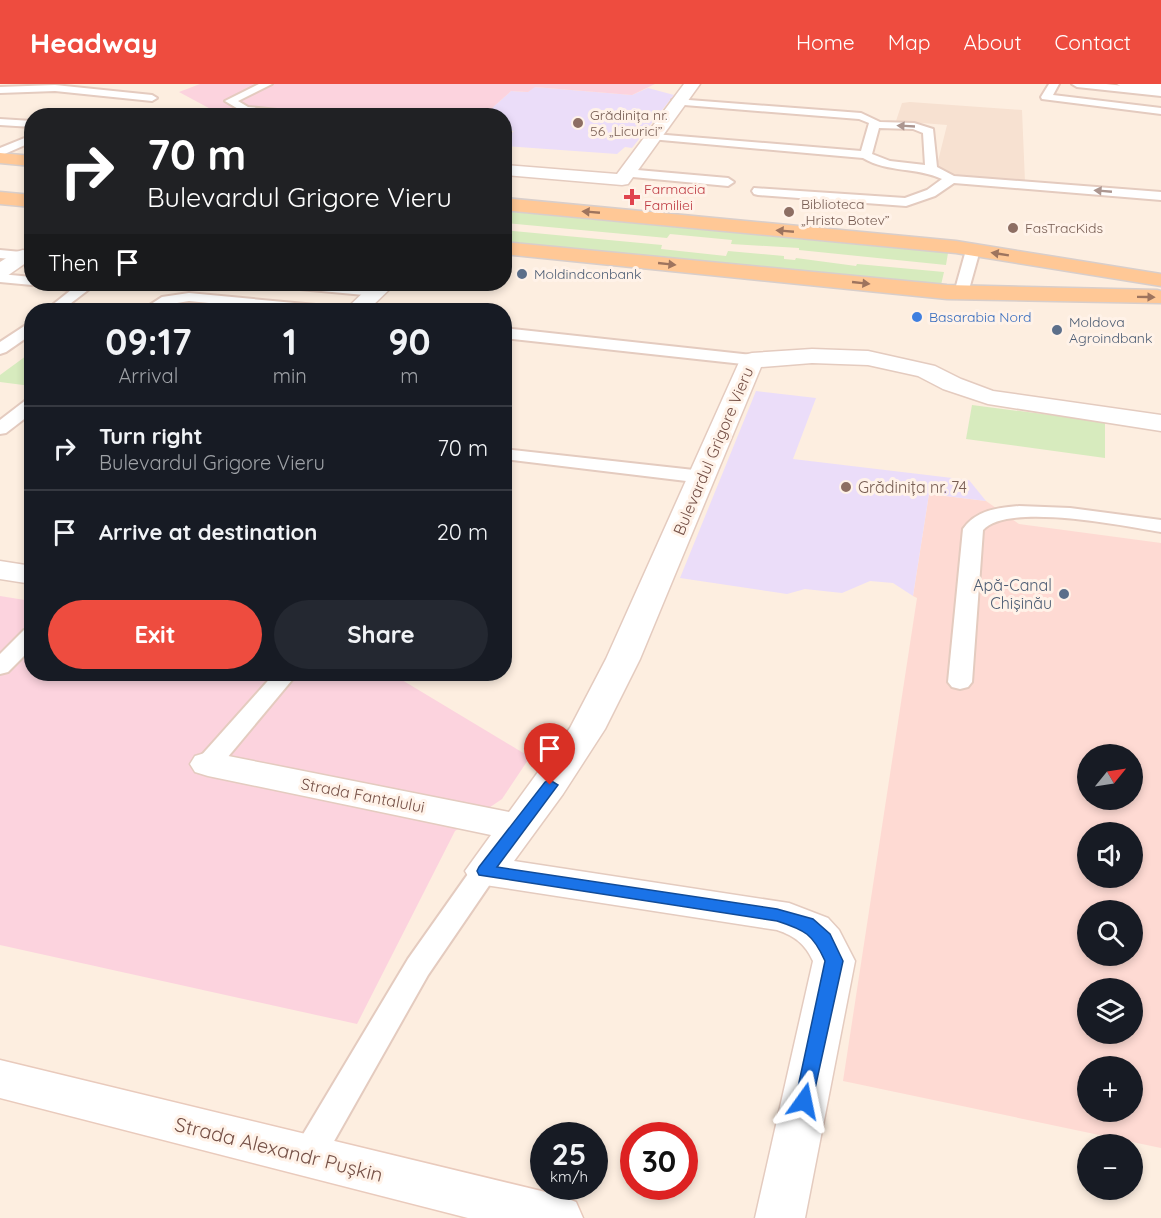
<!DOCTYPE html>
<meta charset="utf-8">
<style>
body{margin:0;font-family:Quicksand,sans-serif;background:#242831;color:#f1f3f6;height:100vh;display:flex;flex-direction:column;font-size:22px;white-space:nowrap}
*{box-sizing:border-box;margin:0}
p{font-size:20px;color:#9ea1a6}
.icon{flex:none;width:33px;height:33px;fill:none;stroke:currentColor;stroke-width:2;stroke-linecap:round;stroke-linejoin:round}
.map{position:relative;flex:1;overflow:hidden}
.panel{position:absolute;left:24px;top:219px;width:488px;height:378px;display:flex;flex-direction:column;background:#171b24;border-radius:24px;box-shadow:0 3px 9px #0003}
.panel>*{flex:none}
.top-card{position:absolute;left:24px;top:24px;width:488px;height:183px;border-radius:24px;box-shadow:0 3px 9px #0003;background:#202124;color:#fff;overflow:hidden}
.needle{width:39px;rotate:60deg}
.fabs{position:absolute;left:1077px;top:660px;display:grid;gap:12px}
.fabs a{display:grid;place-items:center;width:66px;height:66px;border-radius:50%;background:#171b24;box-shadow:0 3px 9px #0003;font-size:30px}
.speed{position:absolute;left:530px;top:1038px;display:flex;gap:12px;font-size:30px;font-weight:700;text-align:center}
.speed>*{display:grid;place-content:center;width:78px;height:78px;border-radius:50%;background:#171b24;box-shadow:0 3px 9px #0003;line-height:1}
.speed small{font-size:15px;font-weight:400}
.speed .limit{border:9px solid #d22;background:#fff;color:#111}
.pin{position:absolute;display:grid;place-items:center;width:51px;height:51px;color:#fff;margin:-62px -26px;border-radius:50% 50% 50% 0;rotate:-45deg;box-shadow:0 0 6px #0007}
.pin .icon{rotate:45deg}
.me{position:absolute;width:66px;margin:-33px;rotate:12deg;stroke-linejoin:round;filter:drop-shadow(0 0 4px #0008)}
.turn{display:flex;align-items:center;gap:21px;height:126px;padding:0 24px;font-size:27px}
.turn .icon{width:78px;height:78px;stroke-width:2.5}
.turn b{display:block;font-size:42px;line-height:51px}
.then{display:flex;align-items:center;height:57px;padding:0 24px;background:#0003;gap:12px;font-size:22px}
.eta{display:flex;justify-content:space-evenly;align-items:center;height:102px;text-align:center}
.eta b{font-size:36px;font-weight:800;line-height:42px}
.cta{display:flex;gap:12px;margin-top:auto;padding:12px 24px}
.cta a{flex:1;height:69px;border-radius:36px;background:#ee4c3f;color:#fff;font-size:24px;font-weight:800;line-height:69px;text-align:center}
.cta a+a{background:#242831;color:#f1f3f6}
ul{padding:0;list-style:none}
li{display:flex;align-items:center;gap:18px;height:84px;padding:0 24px;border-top:2px solid #363941}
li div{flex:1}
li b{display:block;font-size:22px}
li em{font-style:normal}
header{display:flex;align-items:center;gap:36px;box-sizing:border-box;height:84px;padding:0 30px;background:#ee4c3f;color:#fff}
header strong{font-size:28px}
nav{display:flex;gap:33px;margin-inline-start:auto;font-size:21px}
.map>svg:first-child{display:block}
.residential{fill:#f7e1d1}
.commercial{fill:#fedad3;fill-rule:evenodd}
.education{fill:#ebddf9}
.medical{fill:#fcd3de}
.green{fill:#d7ebbe}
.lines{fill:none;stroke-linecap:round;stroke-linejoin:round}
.lane-casing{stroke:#e4cbbf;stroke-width:4}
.street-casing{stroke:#e4cbbf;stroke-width:3}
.secondary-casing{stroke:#e9cabc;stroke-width:3}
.primary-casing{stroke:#d8cecb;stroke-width:3}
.lane{fill:#fff;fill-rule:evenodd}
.street{fill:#fff;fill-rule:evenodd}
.secondary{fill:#fff;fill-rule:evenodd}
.primary{fill:#ffc896;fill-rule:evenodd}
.oneway{fill:#ac9690}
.oneway2{fill:#9e745e}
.route{fill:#1a73e8;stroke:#114b97;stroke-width:1.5}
.education-dot{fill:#8d6e63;stroke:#fff2e8;stroke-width:2}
.health-dot{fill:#e0444e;stroke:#fff2e8;stroke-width:2}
.service-dot{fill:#5c6f8a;stroke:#fff2e8;stroke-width:2}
.shop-dot{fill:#3f7fe0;stroke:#fff2e8;stroke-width:2}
.labels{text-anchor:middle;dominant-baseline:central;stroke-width:6;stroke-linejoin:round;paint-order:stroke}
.far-education-label{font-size:14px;fill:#785e54;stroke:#fff2e8;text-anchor:start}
.far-health-label{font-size:14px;fill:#be3a42;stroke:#fff2e8;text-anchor:start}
.far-service-label{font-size:14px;fill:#4e5e75;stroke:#fff2e8;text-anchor:start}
.far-shop-label{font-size:14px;fill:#366cbe;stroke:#fff2e8;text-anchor:start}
.street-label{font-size:16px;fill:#755046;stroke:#fff2e8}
.education-label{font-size:16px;fill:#785e54;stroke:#fff2e8;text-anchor:start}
.service-label{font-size:16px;fill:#4e5e75;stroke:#fff2e8;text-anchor:end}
.near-street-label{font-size:20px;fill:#755046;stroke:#fff2e8}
</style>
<header>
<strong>Headway</strong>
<nav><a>Home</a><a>Map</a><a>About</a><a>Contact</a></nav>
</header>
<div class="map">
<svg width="1161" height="1134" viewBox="0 0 1161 1134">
<rect width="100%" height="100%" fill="#fdeee0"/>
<polygon class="residential" points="910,18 1022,26 1025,98 952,92 939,85 938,77 947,41 896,37 902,19"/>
<path class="commercial" d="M929 410 986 417 1019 440 1161 459V1064L843 997 917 514 913 512ZM1088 670H1132V716H1088ZM1088 748H1132V794H1088ZM1088 826H1132V872H1088ZM1088 904H1132V950H1088ZM1088 982H1132V1028H1088Z"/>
<g class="education">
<polygon points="534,3 632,11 648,4 674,11 632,64 625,63 617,70 504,62 504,56 514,47 504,46 504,32 483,32 511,7 528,8"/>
<polygon points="756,307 816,314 793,375 969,396 986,417 929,410 913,512 893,499 870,497 842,509 805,505 787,510 680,494"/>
</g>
<g class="medical">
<polygon points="200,0 655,0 632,11 535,3 528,8 511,7 483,32 251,32 218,29 179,8"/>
<polygon points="0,512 31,517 32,590 392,590 530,673 502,715 455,747 357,940 0,861"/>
</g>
<g class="green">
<polygon points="504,127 948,169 946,181 799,166 799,164 731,160 732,156 670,150 667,154 504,139"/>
<polygon points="504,146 662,161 661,165 726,172 728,167 784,172 784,175 795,176 796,174 856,182 857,180 944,188 941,201 504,158"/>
<polygon points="26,272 31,273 31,302 0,298 0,291"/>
<polygon points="972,321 1105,338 1105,374 966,355"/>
</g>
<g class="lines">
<g class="lane-casing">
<g id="lane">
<polygon points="259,0 272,0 238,17 248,23 305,29 310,32 245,29 225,17"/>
<polygon points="1049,0 1059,0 1053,11 1161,24 1161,30 1042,15 1041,13"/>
<polygon points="1072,0 1106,0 1161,6 1161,12 1077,3"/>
<polygon points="55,1 152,11 157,14 152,17 55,7 0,9 0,3"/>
<path d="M676 15 861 29 880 38 914 39 933 45 937 83 954 92 1161 108V116L954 99 935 112 906 122 758 111 754 110 752 107 754 104 905 114 927 106 942 95C917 83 888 89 863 74L650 55V51L654 50 861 67 869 39 859 35 672 20V16ZM879 44 913 45 923 49 925 81 890 77 872 70Z"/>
<polygon points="0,35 32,37 32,43 0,41"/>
<polygon points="32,51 32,58 0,72 0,64"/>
<polygon points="626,85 728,94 734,98 728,102 622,92 622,86"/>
<polygon points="973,162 980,166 968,209 961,213 956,212 954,209 966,166"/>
<polygon points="0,166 32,169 32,177 0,174"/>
<polygon points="0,190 32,193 32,200 38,200 32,201 0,198"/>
<polygon points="45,200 89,200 92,203 62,226 46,226 71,206 52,204"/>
<path d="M282 200C298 198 373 198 382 208L375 212 289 204Z"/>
<polygon points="189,209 316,221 324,226 277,226 189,217 171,220 160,226 142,226 162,213"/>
<polygon points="32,237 32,250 6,268 0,270 0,258"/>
<polygon points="504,244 752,271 760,276 752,281 504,254"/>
<polygon points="32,315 32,329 6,349 0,350 0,336 26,316"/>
<polygon points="504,365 703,387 710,389 712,393 710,397 703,399 504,375"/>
<path d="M1019 422 1070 424 1161 436V448C1124 442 1008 418 983 446L972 598 968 603 960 605 952 603 948 598 963 445C976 426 997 424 1019 422Z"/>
<polygon points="32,544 32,564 8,588 0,590 0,570 24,546"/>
<polygon points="274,590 297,590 217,686 208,688 199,686 196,680 199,674"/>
<polygon points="485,777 495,780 499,787 428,891 320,1082 308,1087 296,1082 291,1072 296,1062 408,875 475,780"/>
</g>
</g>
<g class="street-casing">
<g id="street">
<polygon points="684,0 700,0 628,100 622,101 504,91 504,81 617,90"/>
<polygon points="1117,0 1161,0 1161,9 1125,5"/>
<polygon points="23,166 30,168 30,176 7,192 0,194 0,178 16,168"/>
<polygon points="372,200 395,200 368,226 345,226"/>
<path d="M812 265 868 267 935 282 961 295 993 307 1161 331V347L988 320 943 305 918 292 868 281 812 279 761 283 640 575 605 645 563 710 514 777 789 819 828 834 839 846 855 877 805 1134H755L813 877C805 860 795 852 777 846L485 801 471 797 465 787 491 751 208 692 195 688 190 680 195 672 208 668 509 728 570 644 606 575 740 276 744 271 752 269Z"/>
<polygon points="0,477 32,482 32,500 0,495"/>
</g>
</g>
<g class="secondary-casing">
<polygon id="secondary" points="0,976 558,1111 576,1118 583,1134 468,1134 0,1014"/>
</g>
<g class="primary-casing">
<g id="primary">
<polygon points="0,69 32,72 32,82 0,79"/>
<polygon points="0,108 32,111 32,123 0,120"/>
<polygon points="504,114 956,157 1161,190 1161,202 956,169 504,126"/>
<polygon points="504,158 947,201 1157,206 1161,207 1161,219 947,215 504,170"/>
</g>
</g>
<use href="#lane" class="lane"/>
<use href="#street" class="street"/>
<use href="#secondary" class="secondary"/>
<use href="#primary" class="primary"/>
</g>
<defs><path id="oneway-solid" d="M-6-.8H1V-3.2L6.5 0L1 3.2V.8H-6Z" transform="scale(1.5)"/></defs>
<g class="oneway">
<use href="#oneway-solid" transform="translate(906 42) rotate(-177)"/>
<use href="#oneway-solid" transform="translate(1103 107) rotate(-175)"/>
</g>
<g class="oneway2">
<use href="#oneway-solid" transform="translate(591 128) rotate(-175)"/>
<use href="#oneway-solid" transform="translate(785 147) rotate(-175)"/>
<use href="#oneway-solid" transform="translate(1000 170) rotate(-171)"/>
<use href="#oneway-solid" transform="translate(667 180) rotate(6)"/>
<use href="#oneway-solid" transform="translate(861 199) rotate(6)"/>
<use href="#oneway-solid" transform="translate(1146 213) rotate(1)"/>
</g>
<path class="route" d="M550 696 558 701 497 783 777 825 813 835 830 850 843 877 811 1023 804 1026 798 1023 795 1017 825 877C813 850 805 846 777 837L479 791 477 787 479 783 545 698Z"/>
<g class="education-dot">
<circle cx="578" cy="39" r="6"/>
<circle cx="789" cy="128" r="6"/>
<circle cx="1013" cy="144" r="6"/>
<circle cx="846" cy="403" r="6"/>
</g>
<path class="health-dot" d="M629 104h6v6h6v6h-6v6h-6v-6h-6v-6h6z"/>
<g class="service-dot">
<circle cx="522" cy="190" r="6"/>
<circle cx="1057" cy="246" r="6"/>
<circle cx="1064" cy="510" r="6"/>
</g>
<circle class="shop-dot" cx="917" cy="233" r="6"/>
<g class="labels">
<g class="far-education-label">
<text x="590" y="31">Grădinița nr.<tspan x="590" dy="16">56 „Licurici”</tspan></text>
<text x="801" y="120">Biblioteca<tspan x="801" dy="16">„Hristo Botev”</tspan></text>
<text x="1025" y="144">FasTracKids</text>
</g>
<g class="far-health-label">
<text x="644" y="105">Farmacia<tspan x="644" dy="16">Familiei</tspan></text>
</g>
<g class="far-service-label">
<text x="534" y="190">Moldindconbank</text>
<text x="1069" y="238">Moldova<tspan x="1069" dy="16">Agroindbank</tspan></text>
</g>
<g class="far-shop-label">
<text x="929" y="233">Basarabia Nord</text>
</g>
<g class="street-label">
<text transform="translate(713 367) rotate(-67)">Bulevardul Grigore Vieru</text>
<text transform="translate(363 711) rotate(11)">Strada Fantalului</text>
</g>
<g class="education-label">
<text x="858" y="403">Grădinița nr. 74</text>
</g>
<g class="service-label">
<text x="1052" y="501">Apă-Canal<tspan x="1052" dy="18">Chișinău</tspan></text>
</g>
<g class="near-street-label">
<text transform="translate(279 1065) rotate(14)">Strada Alexandr Pușkin</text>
</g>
</g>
</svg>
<div class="fabs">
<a><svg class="needle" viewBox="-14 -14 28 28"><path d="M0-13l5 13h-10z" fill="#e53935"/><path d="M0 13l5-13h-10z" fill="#9ea1a6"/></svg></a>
<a><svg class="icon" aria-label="sound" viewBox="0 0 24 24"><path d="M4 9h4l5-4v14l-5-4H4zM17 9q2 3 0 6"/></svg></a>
<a><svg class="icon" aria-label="search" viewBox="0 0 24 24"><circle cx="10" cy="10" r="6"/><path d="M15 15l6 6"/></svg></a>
<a><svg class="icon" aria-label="layers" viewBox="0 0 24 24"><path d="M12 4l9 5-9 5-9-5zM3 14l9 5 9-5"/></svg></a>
<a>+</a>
<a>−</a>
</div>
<div class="speed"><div>25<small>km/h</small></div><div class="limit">30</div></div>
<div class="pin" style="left:550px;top:701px;background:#d93025"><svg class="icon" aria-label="arrive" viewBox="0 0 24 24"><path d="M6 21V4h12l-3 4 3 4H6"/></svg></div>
<svg class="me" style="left:804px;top:1017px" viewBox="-20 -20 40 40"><path d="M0-17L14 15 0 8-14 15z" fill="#1a73e8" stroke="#fff" stroke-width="4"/></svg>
<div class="top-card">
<div class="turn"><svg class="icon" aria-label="right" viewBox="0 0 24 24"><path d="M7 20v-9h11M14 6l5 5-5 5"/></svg><div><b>70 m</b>Bulevardul Grigore Vieru</div></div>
<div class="then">Then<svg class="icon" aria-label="arrive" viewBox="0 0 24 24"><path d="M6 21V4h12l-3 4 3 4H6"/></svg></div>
</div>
<section class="panel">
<div class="eta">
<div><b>09:17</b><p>Arrival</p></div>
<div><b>1</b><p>min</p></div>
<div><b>90</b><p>m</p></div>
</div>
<ul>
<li><svg class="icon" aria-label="right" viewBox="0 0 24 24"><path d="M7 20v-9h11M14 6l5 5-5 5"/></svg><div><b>Turn right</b><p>Bulevardul Grigore Vieru</p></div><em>70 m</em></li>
<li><svg class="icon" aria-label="arrive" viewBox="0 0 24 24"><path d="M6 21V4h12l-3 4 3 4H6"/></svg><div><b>Arrive at destination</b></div><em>20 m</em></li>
</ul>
<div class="cta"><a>Exit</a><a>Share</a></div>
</section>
</div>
